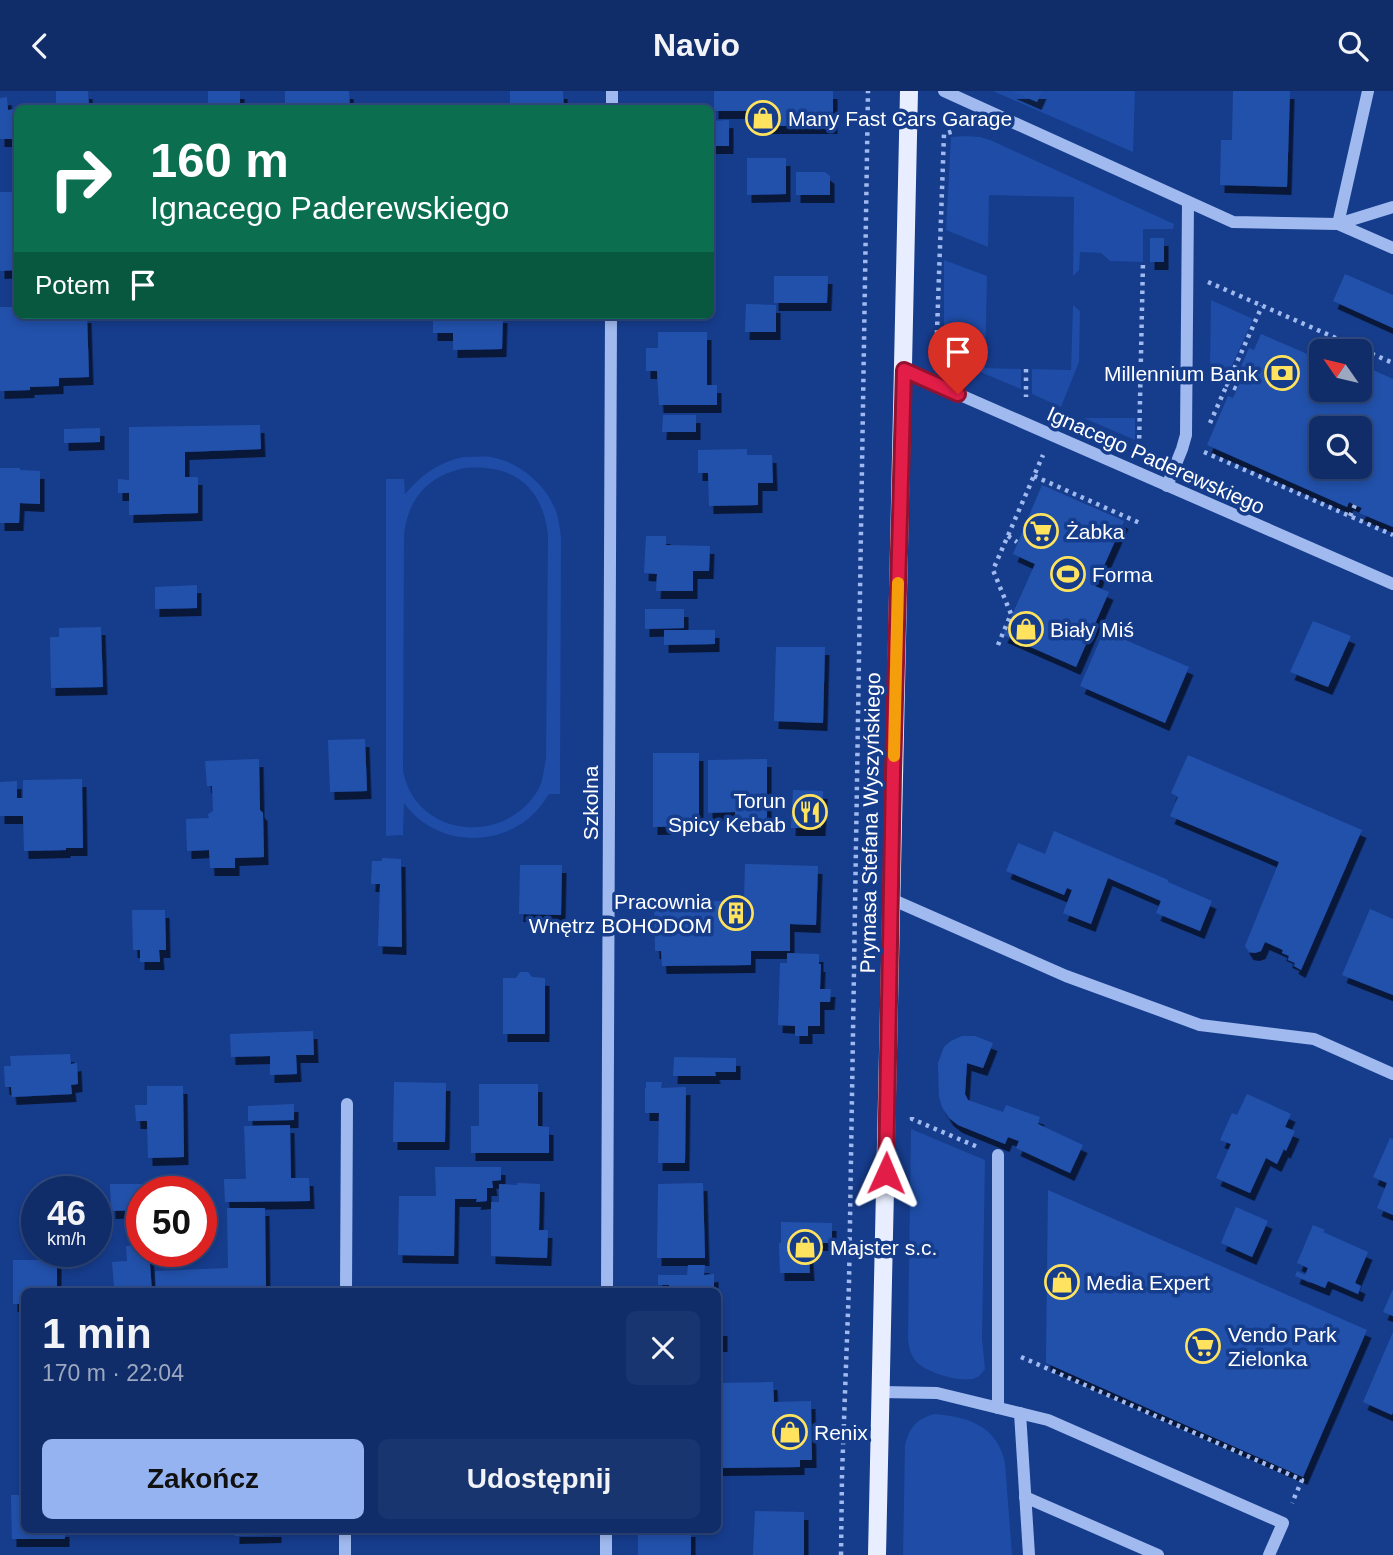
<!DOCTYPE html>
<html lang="pl">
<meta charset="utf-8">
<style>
body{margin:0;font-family:Helvetica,sans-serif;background:#19356f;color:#f1f3f6;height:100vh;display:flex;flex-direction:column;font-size:26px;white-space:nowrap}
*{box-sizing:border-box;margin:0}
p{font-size:23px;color:#9ca8c0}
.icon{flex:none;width:38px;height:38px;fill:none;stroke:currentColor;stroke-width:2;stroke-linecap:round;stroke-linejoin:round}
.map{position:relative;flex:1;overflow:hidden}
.details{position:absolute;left:21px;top:1197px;width:700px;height:245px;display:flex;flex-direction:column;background:#102d69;border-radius:10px;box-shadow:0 4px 10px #0003,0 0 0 2px #30497d}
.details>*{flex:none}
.guide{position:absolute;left:14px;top:14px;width:700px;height:214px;border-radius:10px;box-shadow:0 4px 10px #0003,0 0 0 2px #30497d;background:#0b6e4f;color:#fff;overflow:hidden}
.needle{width:46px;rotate:304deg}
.fabs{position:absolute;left:1309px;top:248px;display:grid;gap:14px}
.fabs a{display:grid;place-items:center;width:63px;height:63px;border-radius:10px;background:#102d69;box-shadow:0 4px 10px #0003,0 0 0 2px #30497d;font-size:35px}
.speed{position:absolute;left:21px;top:1085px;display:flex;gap:14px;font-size:35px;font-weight:700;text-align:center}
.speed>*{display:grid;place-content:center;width:91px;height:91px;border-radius:50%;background:#102d69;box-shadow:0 4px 10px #0003,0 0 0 2px #30497d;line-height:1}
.speed small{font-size:18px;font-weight:400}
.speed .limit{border:10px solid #d22;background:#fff;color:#111}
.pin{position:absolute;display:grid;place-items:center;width:60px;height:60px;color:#fff;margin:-72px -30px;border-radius:50% 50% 50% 0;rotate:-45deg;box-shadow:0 0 7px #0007}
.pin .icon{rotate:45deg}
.me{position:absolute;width:77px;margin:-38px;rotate:1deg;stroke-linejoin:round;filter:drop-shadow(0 0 5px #0008)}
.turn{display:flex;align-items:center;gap:24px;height:147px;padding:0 21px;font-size:32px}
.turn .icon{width:91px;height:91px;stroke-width:2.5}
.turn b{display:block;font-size:49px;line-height:60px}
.then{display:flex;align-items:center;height:66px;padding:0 21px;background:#0003;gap:14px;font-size:26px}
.round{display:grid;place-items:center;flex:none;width:74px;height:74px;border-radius:10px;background:#19356f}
.head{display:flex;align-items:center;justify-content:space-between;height:119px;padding:0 21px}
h1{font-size:42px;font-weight:800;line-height:52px}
.primary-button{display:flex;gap:14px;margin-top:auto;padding:14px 21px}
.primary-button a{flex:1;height:80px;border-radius:10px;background:#95b2f1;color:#111;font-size:28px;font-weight:800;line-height:80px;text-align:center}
.primary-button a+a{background:#19356f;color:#f1f3f6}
header{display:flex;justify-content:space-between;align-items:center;height:91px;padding:0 21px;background:#102d69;font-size:32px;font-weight:800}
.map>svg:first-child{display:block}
.green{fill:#1e4ca6;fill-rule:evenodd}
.building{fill:#2451ab;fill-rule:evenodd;filter:url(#shadow)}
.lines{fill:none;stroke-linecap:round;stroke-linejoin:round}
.path{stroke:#a0baef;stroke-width:4.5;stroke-dasharray:3.5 5;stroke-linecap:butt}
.minor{stroke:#a0baef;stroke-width:12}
.major{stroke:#e8eeff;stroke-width:18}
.route-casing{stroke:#92132f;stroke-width:18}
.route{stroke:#e11d48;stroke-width:12}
.slow{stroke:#f59e0b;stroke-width:12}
.labels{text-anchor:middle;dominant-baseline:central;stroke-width:7;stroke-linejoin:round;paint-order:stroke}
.poi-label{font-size:21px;fill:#fff;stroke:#163c8c;text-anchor:start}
.street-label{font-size:21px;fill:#fff;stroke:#163c8c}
</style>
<header><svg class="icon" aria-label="back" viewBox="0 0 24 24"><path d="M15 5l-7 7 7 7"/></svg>Navio<svg class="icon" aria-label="search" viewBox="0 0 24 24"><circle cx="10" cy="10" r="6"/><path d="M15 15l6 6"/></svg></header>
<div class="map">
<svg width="1393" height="1464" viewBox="0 0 1393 1464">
<defs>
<filter id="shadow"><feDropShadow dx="4.5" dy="8" stdDeviation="0" flood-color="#0009"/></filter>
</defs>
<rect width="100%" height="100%" fill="#163c8c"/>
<g class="green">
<polygon points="993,0 1135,0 1133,61"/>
<polygon points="964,45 980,46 990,49 1174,133 1173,138 1143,138 1143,171 1110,170 1101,162 1080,161 1079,179 1073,185 1074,106 989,104 988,156 946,139 951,46"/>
<polygon points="944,169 987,185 985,277 1021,278 1021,298 944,266"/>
<polygon points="1211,209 1253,228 1228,283 1210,275"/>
<polygon points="1073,214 1080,220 1079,271 1061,316 1032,303 1032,278 1071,279"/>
<polygon points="1084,327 1135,327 1135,349"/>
<path d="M463 366C472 366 482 365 491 366 519 371 546 393 556 420 559 429 560 438 561 447L560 703H549C542 714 535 723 524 731 485 758 431 750 404 712L403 744 386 745V388H404L405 403C421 384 439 371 463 366ZM465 377C514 373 543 396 548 445L546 667C544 678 543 690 538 699 505 755 416 747 403 680L404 445C407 408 429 384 465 377Z"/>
<path d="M911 1038 985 1069 982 1248 985 1278C983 1280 980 1285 978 1286 964 1294 923 1281 915 1269 910 1263 909 1255 908 1248Z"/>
<path d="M935 1323C969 1326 997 1335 1005 1372L1012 1464H903L905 1354C909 1337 917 1327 935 1323Z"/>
</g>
<g class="building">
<polygon points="56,0 88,0 89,15 56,16"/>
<rect x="208" y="0" width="32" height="18"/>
<polygon points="285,0 349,0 350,18 285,18"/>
<polygon points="510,0 563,0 564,18 510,18"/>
<polygon points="714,0 833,0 833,35 754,35 754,20 714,20"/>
<polygon points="1012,0 1042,0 1037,11"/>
<polygon points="1233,0 1290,0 1287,96 1220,94 1221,49 1232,49"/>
<polygon points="7,6 8,19 18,18 18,48 0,48 0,7"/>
<polygon points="729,29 729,55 710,55 710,30"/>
<polygon points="747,67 786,67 786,103 747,104"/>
<polygon points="796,81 825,81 830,85 830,104 796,104"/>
<polygon points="0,101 15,101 16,144 18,144 17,179 0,180"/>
<rect x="1150" y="147" width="14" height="24"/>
<polygon points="1345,183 1393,204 1393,237 1333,210"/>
<polygon points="774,185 828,185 827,212 774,212"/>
<polygon points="746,213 776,214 776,241 745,241"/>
<polygon points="0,216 18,216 18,224 87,224 89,286 59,287 59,295 30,296 30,299 0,300"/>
<polygon points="433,224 503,224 502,258 453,259 453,242 433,242"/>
<polygon points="658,241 707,241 707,294 717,294 717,314 659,314 657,280 646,280 646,257 658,257"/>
<path d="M1261 243 1321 269V299H1360V273L1393 288V436L1359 422 1362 417 1355 414 1349 411 1347 416 1207 354 1228 305 1233 307 1241 289 1236 287 1249 257 1254 259ZM1321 338H1360V376H1321Z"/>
<polygon points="663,324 696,324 696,341 662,341"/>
<polygon points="260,334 261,358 185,361 185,386 198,386 198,422 129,424 129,402 118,402 118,388 129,389 129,336"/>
<polygon points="100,337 100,351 64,352 64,338"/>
<polygon points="747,358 747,364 772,364 773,392 758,392 758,414 709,415 708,382 698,382 698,359"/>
<polygon points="0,377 20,377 20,379 40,380 40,413 20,412 19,432 0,432"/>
<polygon points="1042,394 1124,430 1095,495 1109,501 1076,576 1003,544 1035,473 1013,463"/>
<polygon points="646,445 666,445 666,454 710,455 709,480 693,480 693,500 656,500 657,483 644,482"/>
<polygon points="197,494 197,517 155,518 155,496"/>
<polygon points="645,518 684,518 684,537 645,538"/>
<polygon points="1313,530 1351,545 1328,596 1290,581"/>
<polygon points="101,536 103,596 51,597 50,546 59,546 59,537"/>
<polygon points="664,539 715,539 715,553 664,554"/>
<polygon points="1104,540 1189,576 1165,632 1080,595"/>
<polygon points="776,556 825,556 823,632 774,630"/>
<polygon points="365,648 367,700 330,701 328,649"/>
<polygon points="653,662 699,662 699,735 653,736"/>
<polygon points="1188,664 1362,739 1301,879 1294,875 1295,872 1288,869 1289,865 1282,862 1283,859 1265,851 1261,860 1255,862 1249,861 1245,855 1279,771 1170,725 1178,706 1171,702"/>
<polygon points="259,668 260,719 263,722 264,766 235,767 235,777 210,777 209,759 187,760 186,728 209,727 208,723 213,720 212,695 207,695 205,670"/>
<polygon points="767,668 767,733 735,733 735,721 708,722 708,669"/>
<polygon points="82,688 83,757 66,757 66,759 24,760 23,725 0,725 0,691 17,690 17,707 23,707 23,689"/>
<polygon points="793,699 823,700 821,737 791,737"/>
<polygon points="1054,740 1168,789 1168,791 1212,810 1200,840 1156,822 1161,810 1108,787 1091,833 1063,822 1072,799 1067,797 1064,804 1006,780 1018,752 1045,763"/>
<polygon points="382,767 401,768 402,856 378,855 380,793 371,793 372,770 382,770"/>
<polygon points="745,773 818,775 816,834 790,833 790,860 751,860 751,874 662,875 661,860 655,860 654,810 744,810"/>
<polygon points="520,774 562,774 561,824 519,823"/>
<polygon points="1370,818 1393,828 1393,904 1342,884"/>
<polygon points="132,819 165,819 166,859 159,859 160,871 140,871 140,859 133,859"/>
<polygon points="787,862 819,863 819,873 821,873 820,898 831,898 830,911 820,911 820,935 808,935 808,945 795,945 795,935 778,934 780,872 787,872"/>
<polygon points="520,881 528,881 532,886 545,887 545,943 503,943 503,887 516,887"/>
<polygon points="313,940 314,964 296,964 297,983 270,984 270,965 231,966 230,943"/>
<polygon points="962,945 975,945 993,952 983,977 967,972 965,1003 968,1009 1003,1021 1006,1014 1040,1026 1038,1033 1083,1054 1070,1082 1016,1057 1019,1050 1008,1046 1005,1053 958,1034 949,1027 942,1016 939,1006 938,972 944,956 951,950"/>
<polygon points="70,963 71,973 77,972 78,993 71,994 72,1003 12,1006 11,996 5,996 4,975 11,975 10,965"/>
<polygon points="674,966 736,967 736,981 715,981 716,985 673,985"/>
<polygon points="394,991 446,992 445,1051 393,1051"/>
<polygon points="646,991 662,991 661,997 686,996 685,1072 658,1072 659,1022 645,1022 645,998 646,997"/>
<polygon points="479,993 538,993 538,1035 549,1036 549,1062 471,1062 471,1035 479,1035"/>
<polygon points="147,995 183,995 184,1066 148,1067 147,1030 136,1030 135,1014 147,1014"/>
<polygon points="1247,1003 1291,1023 1285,1036 1295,1040 1286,1060 1284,1058 1277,1073 1266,1067 1250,1102 1216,1087 1231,1053 1220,1049 1232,1022 1237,1024"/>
<polygon points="294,1013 294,1029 248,1030 248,1015"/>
<polygon points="290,1034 291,1087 309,1087 310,1110 225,1111 224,1088 246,1088 244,1035"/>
<polygon points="1390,1047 1393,1048 1393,1124 1377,1117 1387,1092 1373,1086"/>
<polygon points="435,1076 501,1076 501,1089 492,1090 493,1097 487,1097 487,1110 476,1111 477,1108 455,1108 454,1165 398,1164 399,1105 436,1105"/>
<polygon points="517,1092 540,1093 539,1139 548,1139 547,1167 491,1165 491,1111 499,1111 499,1093 517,1094"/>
<polygon points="703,1092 705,1167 657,1167 658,1093"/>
<polygon points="110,1093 147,1093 147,1101 142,1101 142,1119 111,1120"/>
<polygon points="1048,1099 1367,1239 1303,1386 1046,1272"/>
<polygon points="1236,1116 1268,1130 1252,1166 1221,1152"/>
<polygon points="227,1117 265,1117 266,1200 156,1200 155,1180 228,1177"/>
<polygon points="781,1131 832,1132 832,1152 808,1152 810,1182 780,1182 779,1152 781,1152"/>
<polygon points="1313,1134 1325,1139 1323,1141 1368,1161 1355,1192 1361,1195 1358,1203 1328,1190 1325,1197 1295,1185 1297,1180 1305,1184 1308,1177 1297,1172"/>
<polygon points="142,1154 142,1160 149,1160 152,1200 112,1200 112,1195 114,1195 112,1171 127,1170 126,1155"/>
<polygon points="13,1169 57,1169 57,1200 24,1200 24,1213 13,1213"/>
<polygon points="688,1174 705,1174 704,1184 714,1183 714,1197 669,1197 669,1194 658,1194 658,1184 687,1184"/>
<polygon points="1393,1198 1393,1225 1383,1221"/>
<rect x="718" y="1237" width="5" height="16"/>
<polygon points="1393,1241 1393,1321 1392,1324 1363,1311"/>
<polygon points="773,1291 774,1311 811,1310 812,1369 800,1369 800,1376 718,1377 718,1292"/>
<polygon points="11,1404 24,1404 24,1438 65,1438 65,1448 12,1448"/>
<polygon points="755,1420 804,1421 804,1464 753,1464"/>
<polygon points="235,1438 277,1438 277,1444 235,1445"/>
<rect x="638" y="1438" width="53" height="26"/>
</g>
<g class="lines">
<g class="path">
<polyline points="1208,191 1393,272"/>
<polyline points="1334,261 1339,249"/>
<polyline points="936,268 944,43 954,40"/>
<polyline points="1026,278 1026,306"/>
<polyline points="1210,286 1237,298"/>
<polyline points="1210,332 1262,215"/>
<polyline points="1139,356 1143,171"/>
<polyline points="1204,361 1393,444"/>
<polyline points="1034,385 1142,433"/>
<polyline points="1350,425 1355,414"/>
<polyline points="1008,445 1017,451"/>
<polyline points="998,554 1011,523 993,479 1043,364"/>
<polyline points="912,1026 912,1028 980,1057"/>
<polyline points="1021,1266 1302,1389 1292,1412"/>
<polyline points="841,1464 842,1384 849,1193 868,0"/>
</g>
<g class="minor">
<polyline points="944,0 1233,131 1338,133 1393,116"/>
<polyline points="1368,0 1338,133 1393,157"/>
<polyline points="612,18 612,0"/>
<polyline points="903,279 1393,493"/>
<polyline points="1167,395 1182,358 1186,344 1188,111"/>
<polyline points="891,808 1066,885 1200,934 1314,948 1393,983"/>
<polyline points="346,1200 347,1013"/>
<polyline points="607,1200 611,224"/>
<polyline points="881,1301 937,1302 1048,1329 1283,1432 1269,1464"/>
<polyline points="998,1317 998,1064"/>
<polyline points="1020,1322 1029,1464"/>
<polyline points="1025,1406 1158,1464"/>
<polyline points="345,1464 345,1438"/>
<polyline points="606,1464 606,1438"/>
</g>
<polyline class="major" points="877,1464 909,0"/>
</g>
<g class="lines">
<g class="route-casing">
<polyline id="route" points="886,1082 893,681 904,279 958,303"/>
</g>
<use href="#route" class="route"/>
<polyline class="slow" points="894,665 898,492"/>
</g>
<defs>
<g id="shop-ring" transform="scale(1.75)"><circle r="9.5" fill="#163c8c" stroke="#ffe35e" stroke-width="1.5"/><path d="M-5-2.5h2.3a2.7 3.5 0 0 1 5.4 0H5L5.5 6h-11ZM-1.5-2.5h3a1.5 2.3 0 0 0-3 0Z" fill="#ffe35e"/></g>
<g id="bank-ring" transform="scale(1.75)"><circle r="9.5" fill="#163c8c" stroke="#ffe35e" stroke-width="1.5"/><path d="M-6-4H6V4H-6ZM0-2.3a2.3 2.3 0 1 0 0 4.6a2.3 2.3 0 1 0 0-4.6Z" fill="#ffe35e"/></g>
<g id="supermarket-ring" transform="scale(1.75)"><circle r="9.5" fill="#163c8c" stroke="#ffe35e" stroke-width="1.5"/><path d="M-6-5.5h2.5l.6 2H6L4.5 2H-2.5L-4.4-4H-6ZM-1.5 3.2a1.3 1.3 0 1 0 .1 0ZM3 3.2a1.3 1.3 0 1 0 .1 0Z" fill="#ffe35e"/></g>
<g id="stadium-ring" transform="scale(1.75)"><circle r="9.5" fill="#163c8c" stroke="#ffe35e" stroke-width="1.5"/><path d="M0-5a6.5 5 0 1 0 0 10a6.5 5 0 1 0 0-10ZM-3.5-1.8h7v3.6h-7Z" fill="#ffe35e"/></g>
<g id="restaurant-ring" transform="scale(1.75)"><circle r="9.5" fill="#163c8c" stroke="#ffe35e" stroke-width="1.5"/><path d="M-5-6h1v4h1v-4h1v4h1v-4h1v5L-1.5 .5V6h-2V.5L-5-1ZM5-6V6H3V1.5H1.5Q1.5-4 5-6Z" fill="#ffe35e"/></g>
<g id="building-ring" transform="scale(1.75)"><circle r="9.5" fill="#163c8c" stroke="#ffe35e" stroke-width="1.5"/><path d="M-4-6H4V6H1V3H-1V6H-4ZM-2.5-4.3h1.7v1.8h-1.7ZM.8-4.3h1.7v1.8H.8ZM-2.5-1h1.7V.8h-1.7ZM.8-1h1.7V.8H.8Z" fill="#ffe35e"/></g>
</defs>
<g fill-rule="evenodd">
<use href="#shop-ring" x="763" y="27"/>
<use href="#bank-ring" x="1282" y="282"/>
<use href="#supermarket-ring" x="1041" y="440"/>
<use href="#stadium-ring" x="1068" y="483"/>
<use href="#shop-ring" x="1026" y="538"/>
<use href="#restaurant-ring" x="810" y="721"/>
<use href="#building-ring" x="736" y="822"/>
<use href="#shop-ring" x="805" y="1156"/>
<use href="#shop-ring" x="1062" y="1191"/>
<use href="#supermarket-ring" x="1203" y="1255"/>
<use href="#shop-ring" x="790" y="1341"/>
</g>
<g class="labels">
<g class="poi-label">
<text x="788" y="27">Many Fast Cars Garage</text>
<text x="1258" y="282" text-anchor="end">Millennium Bank</text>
<text x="1066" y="440">Żabka</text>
<text x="1092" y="483">Forma</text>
<text x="1050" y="538">Biały Miś</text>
<text x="786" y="709" text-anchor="end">Torun<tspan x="786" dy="24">Spicy Kebab</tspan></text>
<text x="712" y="810" text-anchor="end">Pracownia<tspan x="712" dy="24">Wnętrz BOHODOM</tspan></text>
<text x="830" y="1156">Majster s.c.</text>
<text x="1086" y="1191">Media Expert</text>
<text x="1228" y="1243">Vendo Park<tspan x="1228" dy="24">Zielonka</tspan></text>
<text x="814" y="1341">Renix</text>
</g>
<g class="street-label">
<text transform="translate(1156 369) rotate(24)">Ignacego Paderewskiego</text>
<text transform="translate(590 712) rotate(-90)">Szkolna</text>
<text transform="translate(870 732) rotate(-89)">Prymasa Stefana Wyszyńskiego</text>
</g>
</g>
</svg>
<div class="fabs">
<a><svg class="needle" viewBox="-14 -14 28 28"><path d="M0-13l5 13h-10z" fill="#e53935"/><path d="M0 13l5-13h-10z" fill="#9ca8c0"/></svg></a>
<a><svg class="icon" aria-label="search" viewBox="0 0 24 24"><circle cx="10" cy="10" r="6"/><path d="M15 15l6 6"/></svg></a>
</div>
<div class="speed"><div>46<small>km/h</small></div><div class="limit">50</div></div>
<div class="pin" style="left:958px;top:303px;background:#d93025"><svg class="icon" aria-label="arrive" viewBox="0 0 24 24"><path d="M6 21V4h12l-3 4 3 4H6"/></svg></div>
<svg class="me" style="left:886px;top:1082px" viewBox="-20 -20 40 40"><path d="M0-17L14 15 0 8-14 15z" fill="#e11d48" stroke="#fff" stroke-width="4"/></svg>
<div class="guide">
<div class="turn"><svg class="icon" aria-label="right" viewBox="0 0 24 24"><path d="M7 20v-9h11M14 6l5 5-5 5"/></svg><div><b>160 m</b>Ignacego Paderewskiego</div></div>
<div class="then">Potem<svg class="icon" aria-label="arrive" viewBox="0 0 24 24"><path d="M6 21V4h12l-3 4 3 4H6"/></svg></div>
</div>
<section class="details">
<div class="head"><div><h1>1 min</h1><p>170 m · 22:04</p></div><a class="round"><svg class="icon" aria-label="close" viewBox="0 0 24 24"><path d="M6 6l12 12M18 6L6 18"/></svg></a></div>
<div class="primary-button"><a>Zakończ</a><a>Udostępnij</a></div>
</section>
</div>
